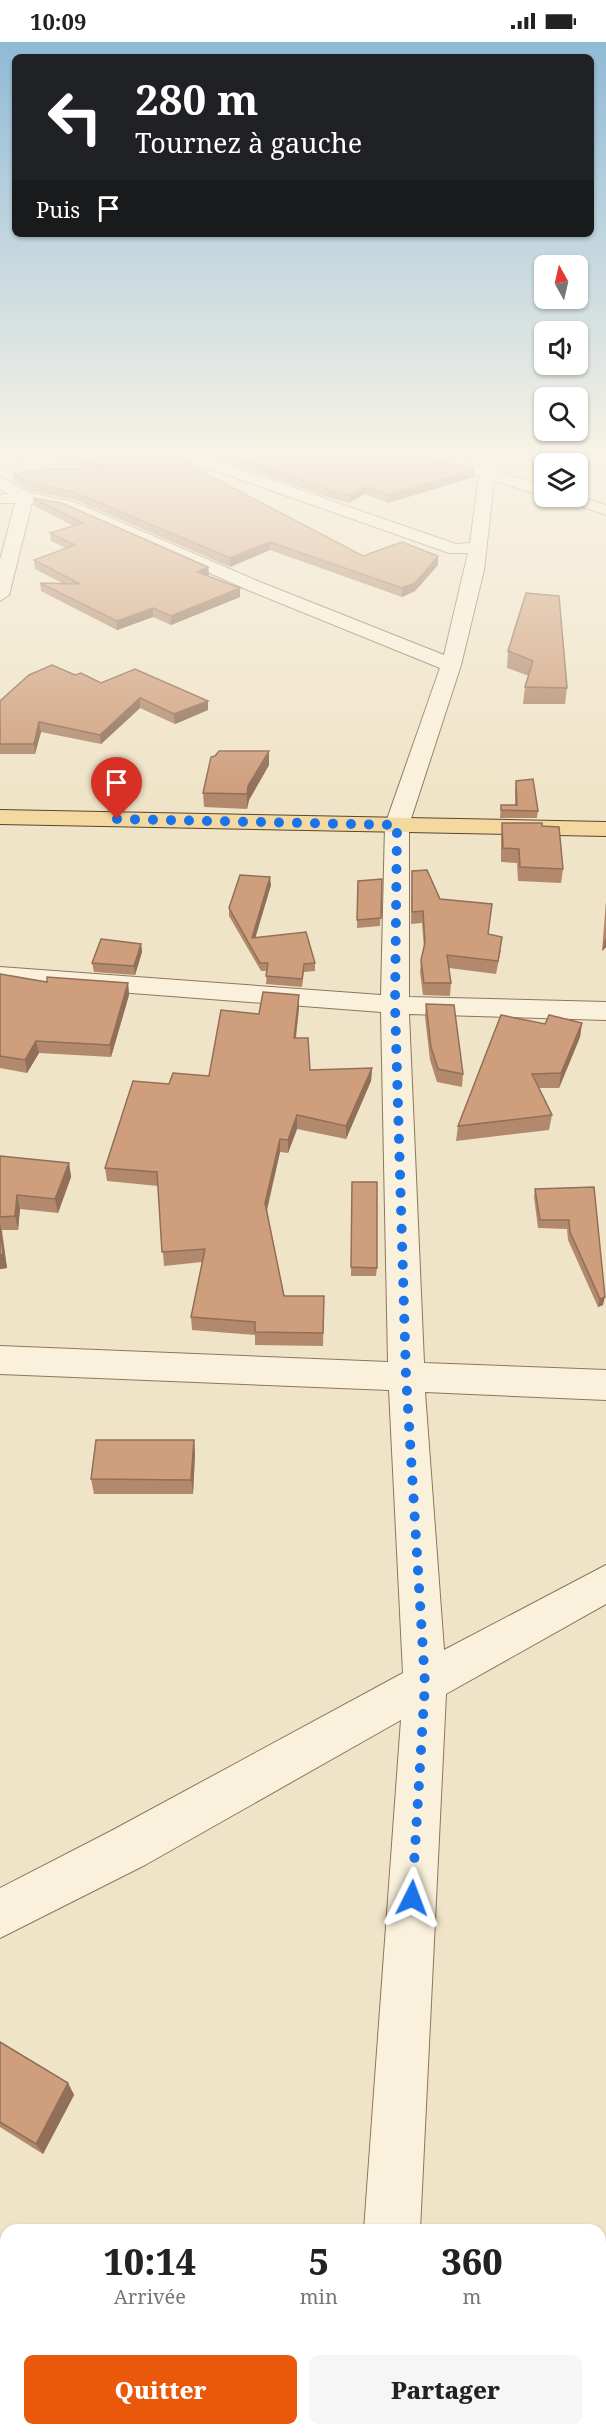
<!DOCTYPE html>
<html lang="fr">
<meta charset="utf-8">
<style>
body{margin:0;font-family:"Noto Serif",serif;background:#f6f6f6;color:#222;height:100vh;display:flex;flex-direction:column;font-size:22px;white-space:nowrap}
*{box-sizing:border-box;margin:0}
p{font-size:20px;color:#767676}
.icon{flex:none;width:33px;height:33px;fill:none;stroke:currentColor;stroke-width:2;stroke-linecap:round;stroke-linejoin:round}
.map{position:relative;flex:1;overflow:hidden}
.side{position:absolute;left:0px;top:2182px;width:606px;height:212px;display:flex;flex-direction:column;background:#fff;border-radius:18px 18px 0 0;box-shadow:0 2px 4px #0004}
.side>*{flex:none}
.hud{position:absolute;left:12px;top:12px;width:582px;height:183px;border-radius:9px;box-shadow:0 2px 4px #0004;background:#202124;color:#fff;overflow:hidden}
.needle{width:39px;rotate:352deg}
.fabs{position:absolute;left:534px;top:213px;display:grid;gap:12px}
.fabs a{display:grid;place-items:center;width:54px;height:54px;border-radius:9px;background:#fff;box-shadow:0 2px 4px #0004;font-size:30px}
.pin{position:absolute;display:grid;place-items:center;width:51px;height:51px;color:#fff;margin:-62px -26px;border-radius:50% 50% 50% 0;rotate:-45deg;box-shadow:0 0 6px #0007}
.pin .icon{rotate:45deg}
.me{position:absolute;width:66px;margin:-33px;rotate:3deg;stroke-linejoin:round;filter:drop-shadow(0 0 4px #0008)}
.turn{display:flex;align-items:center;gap:21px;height:126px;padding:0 24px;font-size:27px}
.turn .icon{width:78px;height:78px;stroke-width:2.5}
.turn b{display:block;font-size:42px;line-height:51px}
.then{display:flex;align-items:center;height:57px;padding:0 24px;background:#0003;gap:12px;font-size:22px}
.eta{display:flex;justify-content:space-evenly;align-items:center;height:102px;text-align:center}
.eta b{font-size:36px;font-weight:800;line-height:42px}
.primary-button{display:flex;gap:12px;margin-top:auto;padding:12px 24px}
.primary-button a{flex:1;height:69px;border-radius:9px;background:#ea580c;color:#fff;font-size:24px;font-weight:800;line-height:69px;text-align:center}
.primary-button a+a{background:#f6f6f6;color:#222}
.status{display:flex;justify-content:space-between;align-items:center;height:42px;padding:0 30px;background:#fff;direction:ltr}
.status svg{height:16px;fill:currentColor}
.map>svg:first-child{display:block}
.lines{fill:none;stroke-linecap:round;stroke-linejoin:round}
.minor-casing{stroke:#8d765c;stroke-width:2}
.major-casing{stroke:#5b4430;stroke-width:2}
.minor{fill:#faf1dc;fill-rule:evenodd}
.major{fill:#f3d9a0;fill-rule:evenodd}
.wall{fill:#b2896c}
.shaded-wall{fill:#916f58}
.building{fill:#cf9f7d;stroke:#916f58;stroke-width:1.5}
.route{stroke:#1a73e8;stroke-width:10;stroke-dasharray:0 18}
</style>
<div class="status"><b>10:09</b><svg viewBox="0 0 49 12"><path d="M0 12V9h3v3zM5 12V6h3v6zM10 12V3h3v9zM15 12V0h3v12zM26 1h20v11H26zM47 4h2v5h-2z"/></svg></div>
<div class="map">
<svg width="606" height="2393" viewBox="0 0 606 2393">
<rect width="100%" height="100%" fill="#f0e4c8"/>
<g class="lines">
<g class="minor-casing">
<g id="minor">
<polygon points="27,414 24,417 0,425 0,415"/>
<polygon points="179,414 202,414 456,502 470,501 479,434 422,417 419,414 443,414 480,425 481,414 497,414 495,429 544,444 544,454 494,439 484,528 461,623 409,783 409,955 606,960 606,978 409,972 424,1321 606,1328 606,1358 425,1350 444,1608 606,1523 606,1562 446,1652 420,2188 364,2188 401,1678 145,1823 0,1896 0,1846 111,1789 403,1631 389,1348 0,1332 0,1304 388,1320 381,970 0,941 0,925 381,953 385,783 440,626 248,548 64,467 32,461 9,553 0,559 0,518 15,461 0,461 0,453 8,452 0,447 0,435 30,451 74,460 260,540 444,613 468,511 449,511 182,417"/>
<polygon points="579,414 595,414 590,427 578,432"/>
<polygon points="553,454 578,454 606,463 606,473"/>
<polygon points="531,2388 594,2388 596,2393 533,2393"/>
</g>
</g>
<g class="major-casing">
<polygon id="major" points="0,768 606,780 606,794 0,782"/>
</g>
<use href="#minor" class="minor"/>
<use href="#major" class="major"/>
</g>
<g class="wall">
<polygon points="51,414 184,414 185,421 363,514 438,514 438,523 415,549 402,555 270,508 230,525 75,458 31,449 14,440 13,432 87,427"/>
<polygon points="220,414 415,414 475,427 474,435 388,461 365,452 349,461 333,457 220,418"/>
<polygon points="33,456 208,525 209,533 208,534 240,546 240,555 171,583 153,575 117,588 41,549 40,541 64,542 35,527 34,518 66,506 51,499 50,491 74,484 34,464"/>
<polygon points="526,551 567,646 565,662 523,662 525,645 529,634 507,626 508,609"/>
<polygon points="75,633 101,641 208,668 175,682 140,666 101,702 41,690 35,712 0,712 0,659"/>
<polygon points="269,723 249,758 247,767 204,765 203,751"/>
<polygon points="516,739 538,769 537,776 500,776 501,763 515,763 515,747"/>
<polygon points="502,781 542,784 563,827 561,841 518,839 517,821 501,820 501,794"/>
<polygon points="412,829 440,857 488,892 501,908 496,932 449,926 451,941 450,954 423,953 420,930 421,918 424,907 422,881 411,882"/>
<polygon points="382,837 380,884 357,886 358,839"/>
<polygon points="271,843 255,895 315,921 315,929 304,930 302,945 266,942 267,929 261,929 229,874 229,866"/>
<polygon points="606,859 606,905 602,909"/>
<polygon points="141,902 142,910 135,933 94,930 92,921"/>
<polygon points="0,932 47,940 128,941 129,953 111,1015 39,1011 27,1031 0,1026"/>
<polygon points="299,953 299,966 296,996 310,1028 372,1026 371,1039 346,1097 297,1087 288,1111 280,1110 267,1169 284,1254 324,1254 323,1304 255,1303 255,1293 192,1288 191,1275 202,1220 164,1224 158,1144 107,1139 105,1126 169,1042 209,1034 259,972"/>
<polygon points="426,962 463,1032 462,1045 437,1040 430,1018 425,975"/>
<polygon points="582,981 580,995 559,1046 539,1046 552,1073 549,1088 456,1099 458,1084 545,982"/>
<polygon points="0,1114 69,1121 71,1135 58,1171 20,1167 18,1188 2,1188 7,1226 0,1227"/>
<polygon points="352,1140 377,1226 376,1234 351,1234"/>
<polygon points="594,1145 603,1263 598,1265 568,1198 567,1187 538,1186 534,1155 535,1147"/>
<polygon points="194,1398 195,1412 193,1452 94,1452 91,1437"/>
<polygon points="0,2000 68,2041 74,2053 43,2112 0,2085"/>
</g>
<g class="shaded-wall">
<polygon points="475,427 474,435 388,461 388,453"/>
<polygon points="366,444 365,452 349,461 349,453"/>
<polygon points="270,500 270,508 230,525 230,516"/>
<polygon points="438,514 438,523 415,549 402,555 402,546"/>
<polygon points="208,525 209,533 198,538 197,530"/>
<polygon points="240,546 240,555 171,583 171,574"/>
<polygon points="153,566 153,575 117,588 117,579"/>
<polygon points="140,656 140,666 101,702 100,693"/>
<polygon points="208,659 208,668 175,682 174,672"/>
<polygon points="39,680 41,690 35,712 34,702"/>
<polygon points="269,709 269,723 249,758 247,767 247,752 248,744"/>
<polygon points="270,835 271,843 253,904 252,896"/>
<polygon points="606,896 606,905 602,909 605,897"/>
<polygon points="141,902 142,910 135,933 134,924"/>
<polygon points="128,941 129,953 111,1015 110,1003"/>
<polygon points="299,953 299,966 294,1009 294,996"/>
<polygon points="582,981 580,995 559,1046 561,1031"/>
<polygon points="36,999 39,1011 27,1031 25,1018"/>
<polygon points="372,1026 371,1039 346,1097 346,1084"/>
<polygon points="297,1073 297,1087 288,1111 288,1098"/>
<polygon points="280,1097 280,1110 265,1174 265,1161"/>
<polygon points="69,1121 71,1135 58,1171 55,1157"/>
<polygon points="17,1153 20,1167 18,1188 15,1174"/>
<polygon points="0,1180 7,1226 0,1227"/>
<polygon points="605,1255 603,1263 598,1265 600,1257"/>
<polygon points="194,1398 195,1412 193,1452 191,1438"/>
<polygon points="68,2041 74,2053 43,2112 36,2102"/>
</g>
<g class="building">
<polygon points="73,414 184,414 182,419 363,514 402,500 438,514 415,541 402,546 270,500 230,516 74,450 30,441 13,432 46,427 108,426"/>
<polygon points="231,414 415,414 475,427 388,453 366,444 349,453 333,449"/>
<polygon points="33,456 62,461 208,525 197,530 240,546 171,574 153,566 117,579 40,541 80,542 34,518 75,503 50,491 83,481"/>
<polygon points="526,551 559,554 567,646 525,645 533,619 508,609"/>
<polygon points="52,623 75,633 81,631 101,641 135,627 208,659 174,672 140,656 100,693 39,680 34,702 0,702 0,659 29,633"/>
<polygon points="219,709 269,709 248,744 247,752 203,751 211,715 215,714"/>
<polygon points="533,737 538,769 501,768 501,763 517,763 516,739"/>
<polygon points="502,781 542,781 542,784 559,785 563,827 520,825 519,807 503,806"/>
<polygon points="427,828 440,857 492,862 488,892 502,895 498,919 447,913 451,941 424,941 421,918 425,901 423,869 412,870 412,829"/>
<polygon points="240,833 270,835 252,896 306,890 315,921 304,922 302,937 266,934 268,921 260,921 229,866"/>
<polygon points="382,837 381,876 357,878 358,839"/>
<polygon points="101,897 141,902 134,924 92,921"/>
<polygon points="0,932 47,940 47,935 128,941 110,1003 36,999 25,1018 0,1014"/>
<polygon points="263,950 299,953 294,996 308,996 310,1028 372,1026 346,1084 297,1073 288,1098 280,1097 265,1161 284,1254 324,1254 323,1291 255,1290 255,1280 191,1275 205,1207 162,1210 157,1130 105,1126 133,1039 169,1042 173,1031 209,1034 221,968 259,972"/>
<polygon points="426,962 454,963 463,1032 438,1027 431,1005"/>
<polygon points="501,973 545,982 549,973 582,981 561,1031 532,1032 552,1073 458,1084"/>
<polygon points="0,1114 69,1121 55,1157 17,1153 15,1174 0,1175"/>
<polygon points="352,1140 377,1140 377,1226 351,1225"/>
<polygon points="594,1145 605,1255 600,1257 570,1190 569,1178 540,1178 535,1147"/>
<polygon points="0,1185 3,1212 0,1213"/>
<polygon points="96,1398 194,1398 191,1438 91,1437"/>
<polygon points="0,2000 68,2041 36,2102 0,2080"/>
</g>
<linearGradient id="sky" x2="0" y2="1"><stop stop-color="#8fbad6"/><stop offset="0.55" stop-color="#f8f3e6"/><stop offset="1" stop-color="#f8f3e6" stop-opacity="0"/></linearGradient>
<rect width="606" height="749" fill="url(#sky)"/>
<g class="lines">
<polyline class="route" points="117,777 397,783 395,963 406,1334 425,1642 412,1856"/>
</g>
</svg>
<div class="fabs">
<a><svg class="needle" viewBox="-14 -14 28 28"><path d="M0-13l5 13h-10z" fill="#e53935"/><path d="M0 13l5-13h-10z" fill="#767676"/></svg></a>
<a><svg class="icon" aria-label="sound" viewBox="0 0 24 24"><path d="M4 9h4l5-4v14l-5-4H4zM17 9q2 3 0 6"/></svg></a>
<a><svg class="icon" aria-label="search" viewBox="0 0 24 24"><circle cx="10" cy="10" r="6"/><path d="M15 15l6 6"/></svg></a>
<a><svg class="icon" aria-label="layers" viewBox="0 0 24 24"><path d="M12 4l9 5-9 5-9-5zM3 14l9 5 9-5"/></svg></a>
</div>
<div class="pin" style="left:117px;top:777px;background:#d93025"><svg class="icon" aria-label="arrive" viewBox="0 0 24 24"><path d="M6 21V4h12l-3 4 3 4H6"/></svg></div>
<svg class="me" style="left:412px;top:1856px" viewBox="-20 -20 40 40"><path d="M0-17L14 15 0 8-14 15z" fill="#1a73e8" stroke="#fff" stroke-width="4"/></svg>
<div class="hud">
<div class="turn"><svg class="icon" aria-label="left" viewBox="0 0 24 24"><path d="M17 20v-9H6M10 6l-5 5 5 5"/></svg><div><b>280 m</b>Tournez à gauche</div></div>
<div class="then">Puis<svg class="icon" aria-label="arrive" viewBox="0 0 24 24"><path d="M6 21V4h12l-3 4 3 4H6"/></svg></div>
</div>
<section class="side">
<div class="eta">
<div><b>10:14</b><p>Arrivée</p></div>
<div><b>5</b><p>min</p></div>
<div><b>360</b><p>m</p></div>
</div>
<div class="primary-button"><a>Quitter</a><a>Partager</a></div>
</section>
</div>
